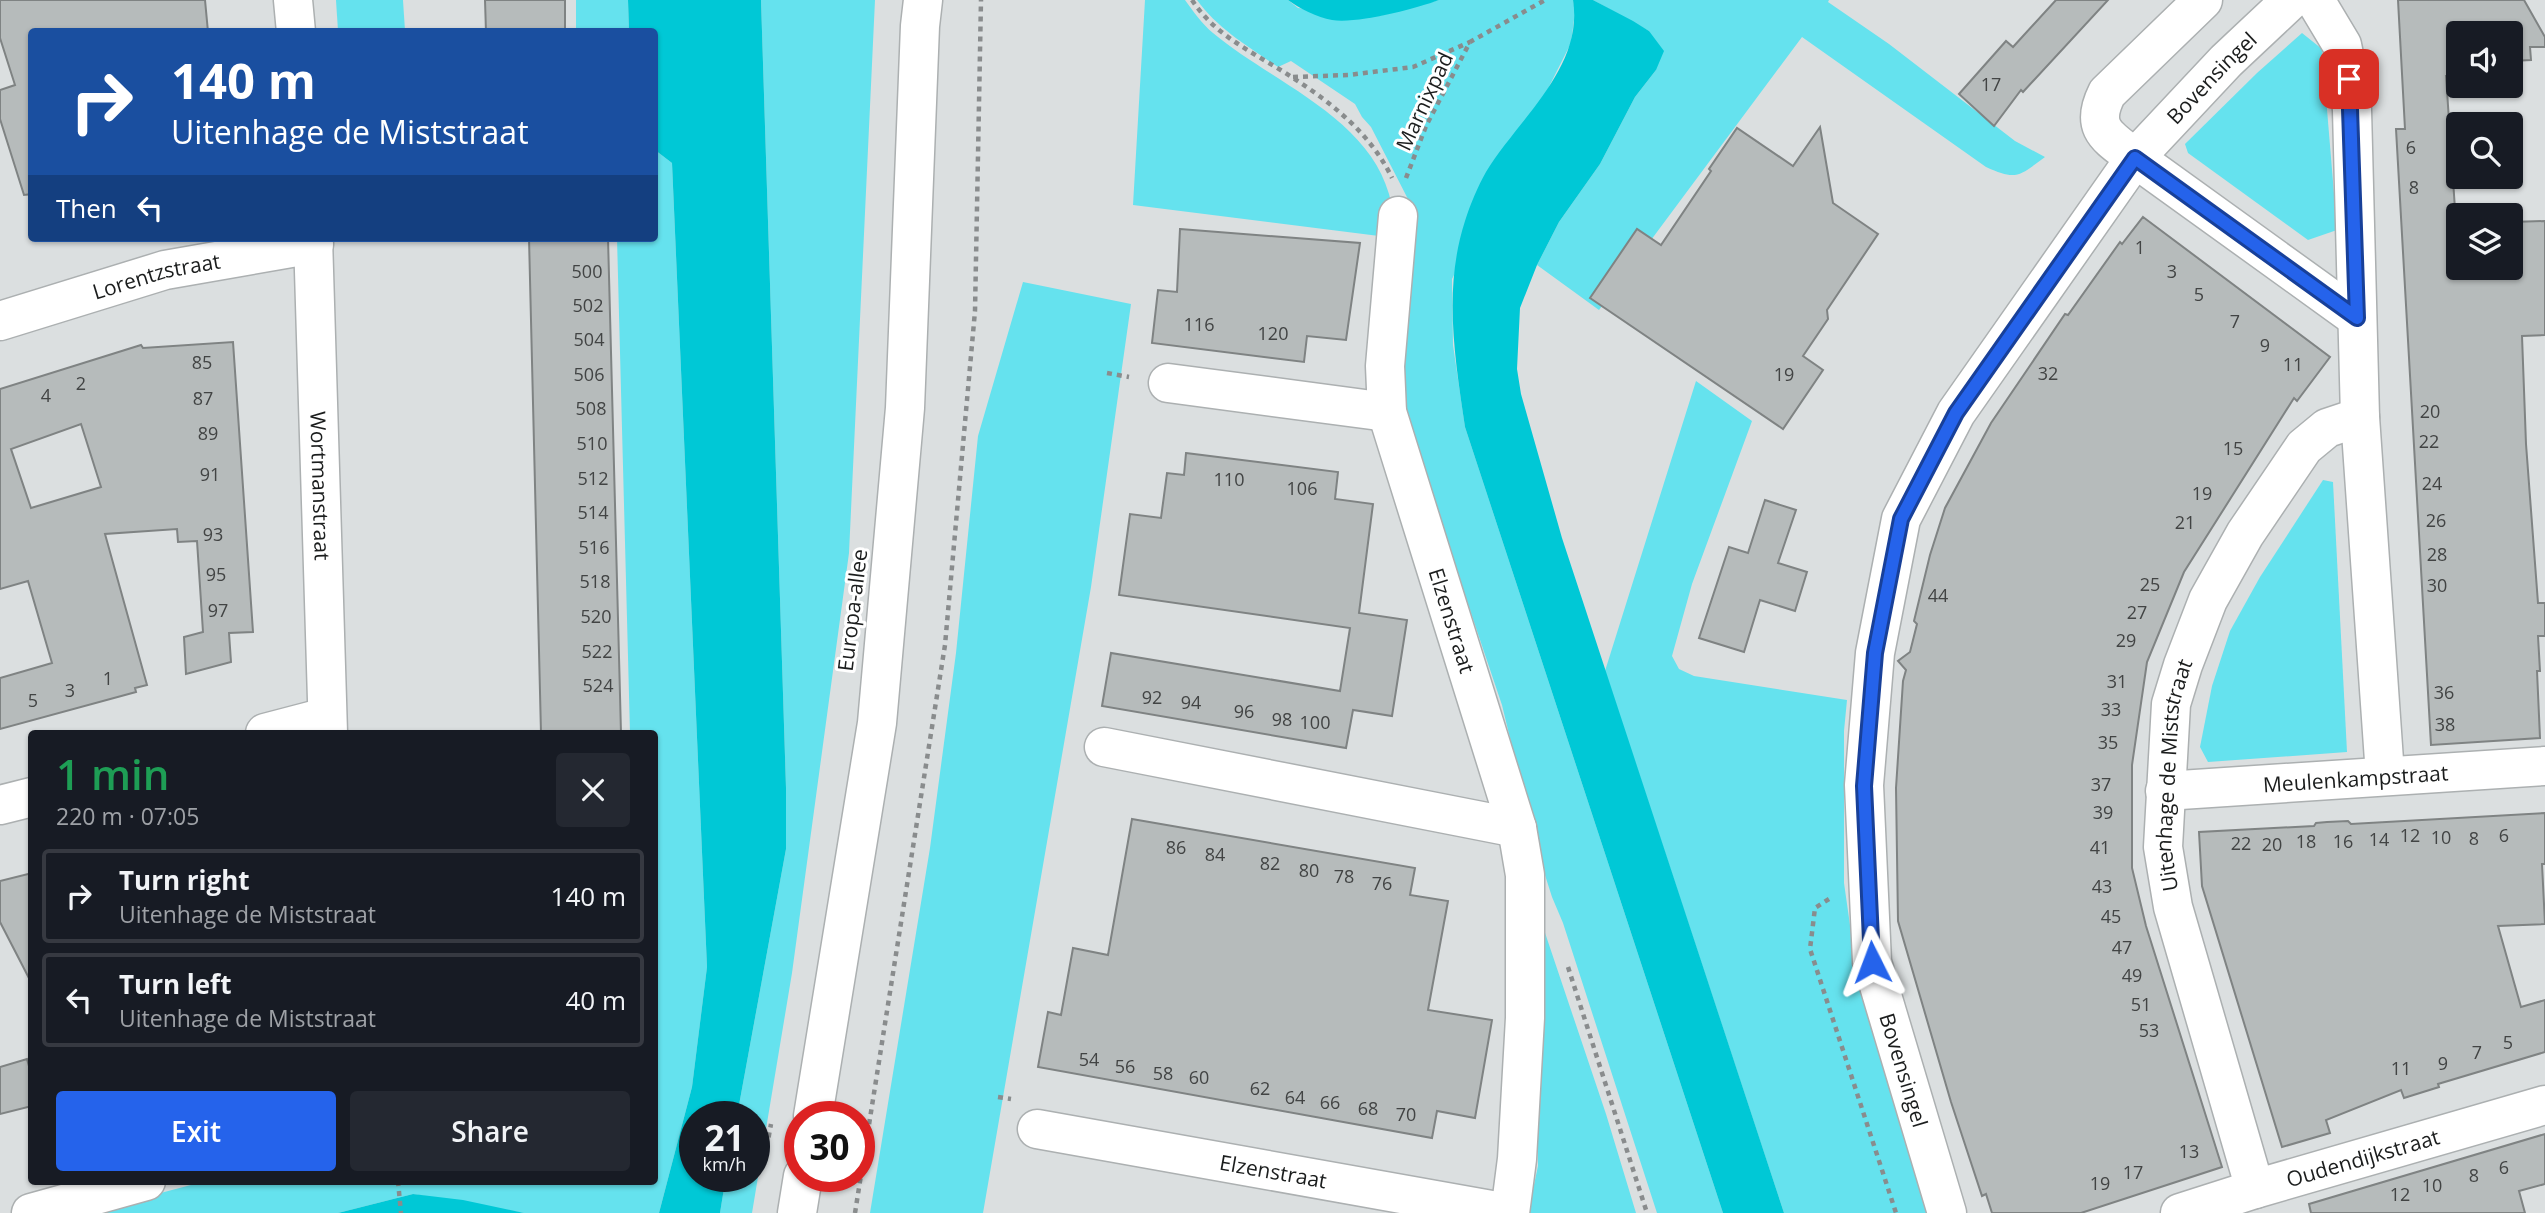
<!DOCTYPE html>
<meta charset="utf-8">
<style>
body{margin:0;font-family:"Open Sans",sans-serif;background:#242831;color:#f1f3f6;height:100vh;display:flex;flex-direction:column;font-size:26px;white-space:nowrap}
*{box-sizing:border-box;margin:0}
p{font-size:23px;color:#9ea1a6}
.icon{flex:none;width:38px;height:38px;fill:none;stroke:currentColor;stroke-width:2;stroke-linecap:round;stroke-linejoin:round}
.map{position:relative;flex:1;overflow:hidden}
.panel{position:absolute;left:28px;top:730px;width:630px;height:455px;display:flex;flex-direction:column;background:#171b24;border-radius:7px;box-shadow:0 2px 5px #0004}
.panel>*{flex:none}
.banner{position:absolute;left:28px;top:28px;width:630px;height:214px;border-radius:7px;box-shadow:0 2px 5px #0004;background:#1a4fa0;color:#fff;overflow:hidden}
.fabs{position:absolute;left:2446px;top:21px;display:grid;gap:14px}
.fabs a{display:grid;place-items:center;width:77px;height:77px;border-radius:7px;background:#171b24;box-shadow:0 2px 5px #0004;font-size:35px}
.speed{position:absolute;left:679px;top:1101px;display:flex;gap:14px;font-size:35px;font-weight:700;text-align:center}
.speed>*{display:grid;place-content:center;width:91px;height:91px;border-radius:50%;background:#171b24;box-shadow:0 2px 5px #0004;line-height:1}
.speed small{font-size:18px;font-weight:400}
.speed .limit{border:10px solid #d22;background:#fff;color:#111}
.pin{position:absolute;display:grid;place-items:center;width:60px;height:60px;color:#fff;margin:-30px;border-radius:14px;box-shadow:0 4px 10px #0006}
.me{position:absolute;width:77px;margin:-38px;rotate:357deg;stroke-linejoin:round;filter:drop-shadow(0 0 5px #0008)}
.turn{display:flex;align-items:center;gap:24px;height:147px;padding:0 28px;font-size:32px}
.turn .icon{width:91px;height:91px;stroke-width:2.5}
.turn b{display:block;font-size:49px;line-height:60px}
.then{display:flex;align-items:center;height:66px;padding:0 28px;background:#0003;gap:14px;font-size:26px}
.round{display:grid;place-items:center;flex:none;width:74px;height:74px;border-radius:7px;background:#242831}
.head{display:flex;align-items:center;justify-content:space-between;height:119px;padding:0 28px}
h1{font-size:42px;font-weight:600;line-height:52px;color:#1e9e55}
.action{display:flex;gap:14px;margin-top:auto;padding:14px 28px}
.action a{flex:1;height:80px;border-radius:7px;background:#2563eb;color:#fff;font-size:28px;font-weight:600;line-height:80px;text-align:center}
.action a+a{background:#242831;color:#f1f3f6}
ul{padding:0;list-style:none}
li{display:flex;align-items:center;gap:21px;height:94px;margin:0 14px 10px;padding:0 14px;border:4px solid #363941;border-radius:7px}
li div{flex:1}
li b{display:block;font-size:26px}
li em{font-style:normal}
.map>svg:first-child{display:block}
.green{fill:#65e2ee}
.water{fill:#00c8d6}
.building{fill:#b6bbbb;stroke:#7f8383;stroke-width:2;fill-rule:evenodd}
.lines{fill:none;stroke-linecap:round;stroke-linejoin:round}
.street-casing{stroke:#acb0b1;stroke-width:41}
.secondary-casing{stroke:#acb0b1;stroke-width:41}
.path{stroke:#898c8d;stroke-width:4.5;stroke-dasharray:5 5;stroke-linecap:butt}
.street{stroke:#fff;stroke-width:38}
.secondary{stroke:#fff;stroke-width:38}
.route-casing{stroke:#184099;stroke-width:18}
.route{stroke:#2563eb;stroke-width:12}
.labels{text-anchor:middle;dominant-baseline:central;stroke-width:6;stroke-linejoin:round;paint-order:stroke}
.number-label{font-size:18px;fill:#424444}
.street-label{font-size:21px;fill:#1b1d1d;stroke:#fff}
</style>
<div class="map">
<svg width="2545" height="1213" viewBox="0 0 2545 1213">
<rect width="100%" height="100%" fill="#dbdfe0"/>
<g class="green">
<polygon points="336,0 403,0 405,31 338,31"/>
<polygon points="576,0 628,0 629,31 576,31"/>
<polygon points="761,0 875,0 849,553 792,973 752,1213 720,1213 726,1176 754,1176 754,1116 737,1116 786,849 786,788"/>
<path d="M1145 0H1185C1193 11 1202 24 1213 33 1270 81 1367 116 1389 194 1393 207 1390 224 1387 237L1133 205Z"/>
<path d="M1197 0H1288L1298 8 1379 16 1439 0H1573L1575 12 1571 43 1452 279 1453 345 1465 427 1723 1213H1657L1563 923 1552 897 1537 850 1502 705 1417 453 1402 397 1410 203 1371 127 1362 117 1355 104 1291 61 1278 67C1249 47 1218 29 1197 0Z"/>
<path d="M1593 0H1829L1828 2 1889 44 2015 141 2045 157C2019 176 2017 181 1986 167L1802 37 1599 310 1537 265 1559 222 1600 164 1635 97 1656 70 1649 31Z"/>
<polygon points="2302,33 2322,49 2337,230 2308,240 2188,153 2185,144 2257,73"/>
<polygon points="655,150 672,163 707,967 692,1087 659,1213 524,1213 413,1194 338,1213 85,1213 206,1181 654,1181 654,733 630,733 617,238 654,238"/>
<polygon points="1023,282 1131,304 1091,587 983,1213 870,1213 930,848 956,653 978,436"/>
<polygon points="1696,381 1752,421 1692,584 1672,656 1679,669 1694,676 1847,700 1844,731 1844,883 1852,939 1870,1024 1929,1213 1784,1213 1605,671"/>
<polygon points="2323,480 2333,482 2347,752 2208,762 2200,747 2212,686 2230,631 2260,577"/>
<polygon points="1538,912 1606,1114 1636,1213 1528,1213 1538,1166 1536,1051"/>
</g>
<g class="water">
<polygon points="628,0 761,0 786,788 786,849 737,1116 695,1116 695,1176 726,1176 720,1213 659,1213 692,1087 707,967 672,163 655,150 654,32 629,31"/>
<path d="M1288 0H1439C1415 9 1357 24 1332 20 1317 17 1300 9 1288 0Z"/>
<path d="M1573 0H1593L1633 21 1649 31 1664 51 1656 70 1635 97 1600 164 1559 222 1537 265 1520 308 1517 369 1521 394 1562 538 1784 1213H1723L1465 427C1455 358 1443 289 1465 221 1470 205 1478 186 1486 172 1518 119 1584 68 1573 0Z"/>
<polygon points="413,1194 463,1200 524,1213 338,1213"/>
</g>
<g class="building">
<polygon points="0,0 205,0 208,32 32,32 32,194 24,195 0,119 0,90 15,85 0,38"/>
<polygon points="485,0 565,0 565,32 486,32"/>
<polygon points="2056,0 2108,0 2023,92 2021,90 1994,126 1959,94 2006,41 2013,47"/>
<polygon points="2398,0 2524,0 2545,37 2545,47 2530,47 2531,60 2511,61 2511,33 2459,33 2459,76 2446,76 2456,224 2459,224 2459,268 2511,268 2511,222 2545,221 2545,335 2522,336 2526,444 2538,603 2545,603 2545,636 2538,636 2540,671 2537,671 2540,738 2431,745 2396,129 2405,129"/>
<polygon points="1820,127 1833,203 1878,234 1827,310 1828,319 1803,356 1823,370 1783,429 1590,298 1637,229 1661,245 1711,171 1709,169 1737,128 1793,166"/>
<polygon points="2143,217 2330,357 2297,401 2294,398 2184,572 2147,662 2132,765 2132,868 2146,926 2222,1167 2081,1213 1992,1213 1986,1194 1982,1196 1951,1102 1898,921 1896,788 1903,681 1906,670 1898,661 1910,652 1917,624 1914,621 1930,555 1945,508 1991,423 2065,314 2068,315 2120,242 2122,244"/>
<polygon points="1180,229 1360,243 1346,340 1307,336 1304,362 1152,343 1158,290 1177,292"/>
<polygon points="529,238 608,238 621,733 541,733"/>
<path d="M233 342 253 632 229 633 231 662 186 674 184 637 203 632 197 541 178 542 177 529 105 534 147 685 135 688 136 692 0 729V678L52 663 28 581 0 589V389L141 345 143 348ZM81 424 101 487 31 508 11 449Z"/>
<polygon points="1186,453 1338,472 1335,499 1373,504 1359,613 1407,620 1392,716 1353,710 1346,748 1102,706 1111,653 1340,691 1350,628 1119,595 1130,514 1161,518 1167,473 1184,475"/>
<polygon points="1765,500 1796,510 1778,563 1807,572 1795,611 1760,600 1744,652 1699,638 1729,547 1748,553"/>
<polygon points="2545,813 2545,864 2542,864 2545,924 2498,926 2521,1007 2545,1000 2545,1052 2438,1084 2439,1087 2404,1098 2401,1090 2326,1120 2330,1133 2282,1147 2202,886 2199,832 2314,826 2316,823 2327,822 2348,821 2351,824"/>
<polygon points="1132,819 1415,868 1410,895 1448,901 1428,1010 1492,1020 1475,1118 1437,1111 1432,1138 1038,1067 1048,1012 1061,1015 1073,948 1108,955"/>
<polygon points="32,873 32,984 0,922 0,881"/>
<polygon points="27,1059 32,1077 32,1106 0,1114 0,1067"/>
<polygon points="2545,1134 2545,1184 2519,1191 2525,1213 2311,1213 2309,1204"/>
</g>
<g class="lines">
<g class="street-casing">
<g id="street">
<polyline points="293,0 296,32"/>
<path d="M2203 0 2107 93C2089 129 2108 137 2135 158L2357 318"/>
<polyline points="2315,0 2342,45 2349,79 2352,110 2360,417 2385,775"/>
<path id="s1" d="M1398 216 1385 366 1387 412 1517 828 1525 875V1018L1517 1159 1510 1213"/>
<path id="s2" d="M313 238 328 733"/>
<path id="s3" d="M0 321 165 270 314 244"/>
<polyline points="1168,383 1387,412"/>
<polyline points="265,733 326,717"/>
<polyline points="1104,747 1517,828"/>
<path id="s4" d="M2165 791 2545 766"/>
<polyline points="0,805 32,797"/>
<path id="s5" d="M1037 1129 1508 1213"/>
<path id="s6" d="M2255 1189 2173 907 2163 847 2171 704 2183 665 2208 600 2245 534 2304 447 2327 428 2360 417"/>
<polyline points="31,1213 146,1181"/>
<path id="s7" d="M1947 1213 1872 962 1864 785 1875 653 1901 519 1956 413 2135 158 2226 61 2291 0"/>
<path id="s8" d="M2180 1213 2255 1189 2545 1105"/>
</g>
</g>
<g class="secondary-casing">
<g id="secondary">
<polyline points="813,1116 877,723 905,408 920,26 923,0"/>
<polyline points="797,1213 803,1176"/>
</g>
</g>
<g class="path">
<path d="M1192 0C1216 37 1255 53 1290 76 1331 102 1371 134 1392 178"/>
<polyline points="1293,77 1348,75 1413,67 1470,42"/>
<polyline points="1406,178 1426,126 1470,42 1545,0"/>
<polyline points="1107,373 1129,377"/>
<polyline points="1829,899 1815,908 1810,949 1896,1213"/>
<polyline points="1568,967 1647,1213"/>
<polyline points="998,1097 1011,1099"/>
<polyline points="765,1157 771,1124"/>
<polyline points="398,1181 401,1213"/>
<polyline points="855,1213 945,645 975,311 981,0"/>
</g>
<use href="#street" class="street"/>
<use href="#secondary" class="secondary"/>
</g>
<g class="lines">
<g class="route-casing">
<polyline id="route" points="1872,962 1864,786 1875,653 1901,519 1956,413 2135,158 2357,318 2349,79"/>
</g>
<use href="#route" class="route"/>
</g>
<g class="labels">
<g class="number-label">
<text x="1991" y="84">17</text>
<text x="2411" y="147">6</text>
<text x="2414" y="187">8</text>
<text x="2140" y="247">1</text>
<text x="587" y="271">500</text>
<text x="2172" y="271">3</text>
<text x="2199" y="294">5</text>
<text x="588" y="305">502</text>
<text x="2235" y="321">7</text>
<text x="1199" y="324">116</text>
<text x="1273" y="333">120</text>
<text x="589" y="339">504</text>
<text x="2265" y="345">9</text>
<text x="202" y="362">85</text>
<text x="2293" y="364">11</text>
<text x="2048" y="373">32</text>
<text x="589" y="374">506</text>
<text x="1784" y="374">19</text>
<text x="81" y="383">2</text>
<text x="46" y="395">4</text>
<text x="203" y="398">87</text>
<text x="591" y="408">508</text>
<text x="2430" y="411">20</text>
<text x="208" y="433">89</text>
<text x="2429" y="441">22</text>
<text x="592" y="443">510</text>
<text x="2233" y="448">15</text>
<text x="210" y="474">91</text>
<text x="593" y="478">512</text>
<text x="1229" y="479">110</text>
<text x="2432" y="483">24</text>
<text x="1302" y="488">106</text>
<text x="2202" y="493">19</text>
<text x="593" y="512">514</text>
<text x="2436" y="520">26</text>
<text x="2185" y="522">21</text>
<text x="213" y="534">93</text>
<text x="594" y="547">516</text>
<text x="2437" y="554">28</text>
<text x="216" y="574">95</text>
<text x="595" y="581">518</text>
<text x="2150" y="584">25</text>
<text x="2437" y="585">30</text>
<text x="1938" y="595">44</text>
<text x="218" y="610">97</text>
<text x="2137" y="612">27</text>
<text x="596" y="616">520</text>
<text x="2126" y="640">29</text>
<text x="597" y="651">522</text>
<text x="108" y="678">1</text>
<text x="2117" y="681">31</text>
<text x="598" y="685">524</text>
<text x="70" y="690">3</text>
<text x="2444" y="692">36</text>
<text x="1152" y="697">92</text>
<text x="33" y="700">5</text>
<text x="1191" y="702">94</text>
<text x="2111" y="709">33</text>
<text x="1244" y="711">96</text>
<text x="1282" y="719">98</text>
<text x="1315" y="722">100</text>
<text x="2445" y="724">38</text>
<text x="2108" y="742">35</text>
<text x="2101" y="784">37</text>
<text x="2103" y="812">39</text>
<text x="2410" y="835">12</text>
<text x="2504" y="835">6</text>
<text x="2441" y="837">10</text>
<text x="2474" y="838">8</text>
<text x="2379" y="839">14</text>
<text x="2306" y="841">18</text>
<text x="2343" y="841">16</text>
<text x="2241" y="843">22</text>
<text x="2272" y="844">20</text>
<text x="1176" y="847">86</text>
<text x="2100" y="847">41</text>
<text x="1215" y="854">84</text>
<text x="1270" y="863">82</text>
<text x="1309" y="870">80</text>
<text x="1344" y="876">78</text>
<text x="1382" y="883">76</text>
<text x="2102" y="886">43</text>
<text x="2111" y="916">45</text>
<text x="2122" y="947">47</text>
<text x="2132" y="975">49</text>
<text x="2141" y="1004">51</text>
<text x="2149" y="1030">53</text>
<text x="2508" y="1042">5</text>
<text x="2477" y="1052">7</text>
<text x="1089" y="1059">54</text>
<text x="2443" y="1063">9</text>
<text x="1125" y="1066">56</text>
<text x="2401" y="1068">11</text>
<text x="1163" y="1073">58</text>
<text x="1199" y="1077">60</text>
<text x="1260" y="1088">62</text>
<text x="1295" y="1097">64</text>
<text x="1330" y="1102">66</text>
<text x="1368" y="1108">68</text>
<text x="1406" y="1114">70</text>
<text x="2189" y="1151">13</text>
<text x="2504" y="1167">6</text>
<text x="2133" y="1172">17</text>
<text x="2474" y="1175">8</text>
<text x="2100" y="1183">19</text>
<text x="2432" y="1185">10</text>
<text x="2400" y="1194">12</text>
</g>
<g class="street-label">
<text stroke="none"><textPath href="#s7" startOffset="1250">Bovensingel</textPath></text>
<text transform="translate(1424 101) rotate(-65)">Marnixpad</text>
<text stroke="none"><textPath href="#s3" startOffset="163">Lorentzstraat</textPath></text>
<text stroke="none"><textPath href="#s2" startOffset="248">Wortmanstraat</textPath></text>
<text transform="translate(852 610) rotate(-83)">Europa-allee</text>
<text stroke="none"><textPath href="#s1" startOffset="415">Elzenstraat</textPath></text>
<text stroke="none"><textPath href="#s6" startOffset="427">Uitenhage de Miststraat</textPath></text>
<text stroke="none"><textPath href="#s4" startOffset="191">Meulenkampstraat</textPath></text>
<text transform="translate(1904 1070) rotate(73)">Bovensingel</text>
<text stroke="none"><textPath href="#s8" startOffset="191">Oudendijkstraat</textPath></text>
<text stroke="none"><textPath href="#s5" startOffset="240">Elzenstraat</textPath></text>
</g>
</g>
</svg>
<div class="fabs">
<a><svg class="icon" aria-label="sound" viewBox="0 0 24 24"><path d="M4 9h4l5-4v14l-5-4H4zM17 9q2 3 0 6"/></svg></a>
<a><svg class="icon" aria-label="search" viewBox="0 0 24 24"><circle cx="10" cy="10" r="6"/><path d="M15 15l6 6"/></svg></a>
<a><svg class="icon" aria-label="layers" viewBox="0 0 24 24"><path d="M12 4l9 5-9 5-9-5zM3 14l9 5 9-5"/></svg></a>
</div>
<div class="speed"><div>21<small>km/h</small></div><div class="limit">30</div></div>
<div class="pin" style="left:2349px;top:79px;background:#d93025"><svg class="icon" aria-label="arrive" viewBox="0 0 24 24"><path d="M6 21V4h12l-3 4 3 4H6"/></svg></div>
<svg class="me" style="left:1872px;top:962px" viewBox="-20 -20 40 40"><path d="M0-17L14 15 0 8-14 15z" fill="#2563eb" stroke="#fff" stroke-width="4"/></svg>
<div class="banner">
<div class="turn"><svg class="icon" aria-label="right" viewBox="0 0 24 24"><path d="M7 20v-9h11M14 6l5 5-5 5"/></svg><div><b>140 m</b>Uitenhage de Miststraat</div></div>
<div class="then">Then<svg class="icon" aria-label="left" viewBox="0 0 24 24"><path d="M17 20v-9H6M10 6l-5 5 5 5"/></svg></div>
</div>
<section class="panel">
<div class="head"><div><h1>1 min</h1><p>220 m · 07:05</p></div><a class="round"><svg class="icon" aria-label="close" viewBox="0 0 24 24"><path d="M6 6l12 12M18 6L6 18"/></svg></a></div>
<ul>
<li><svg class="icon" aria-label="right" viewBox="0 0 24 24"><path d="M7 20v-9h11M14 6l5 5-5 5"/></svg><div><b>Turn right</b><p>Uitenhage de Miststraat</p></div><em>140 m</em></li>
<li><svg class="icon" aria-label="left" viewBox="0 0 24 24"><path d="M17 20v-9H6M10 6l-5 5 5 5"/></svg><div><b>Turn left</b><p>Uitenhage de Miststraat</p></div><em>40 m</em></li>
</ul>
<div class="action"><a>Exit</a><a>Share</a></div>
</section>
</div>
